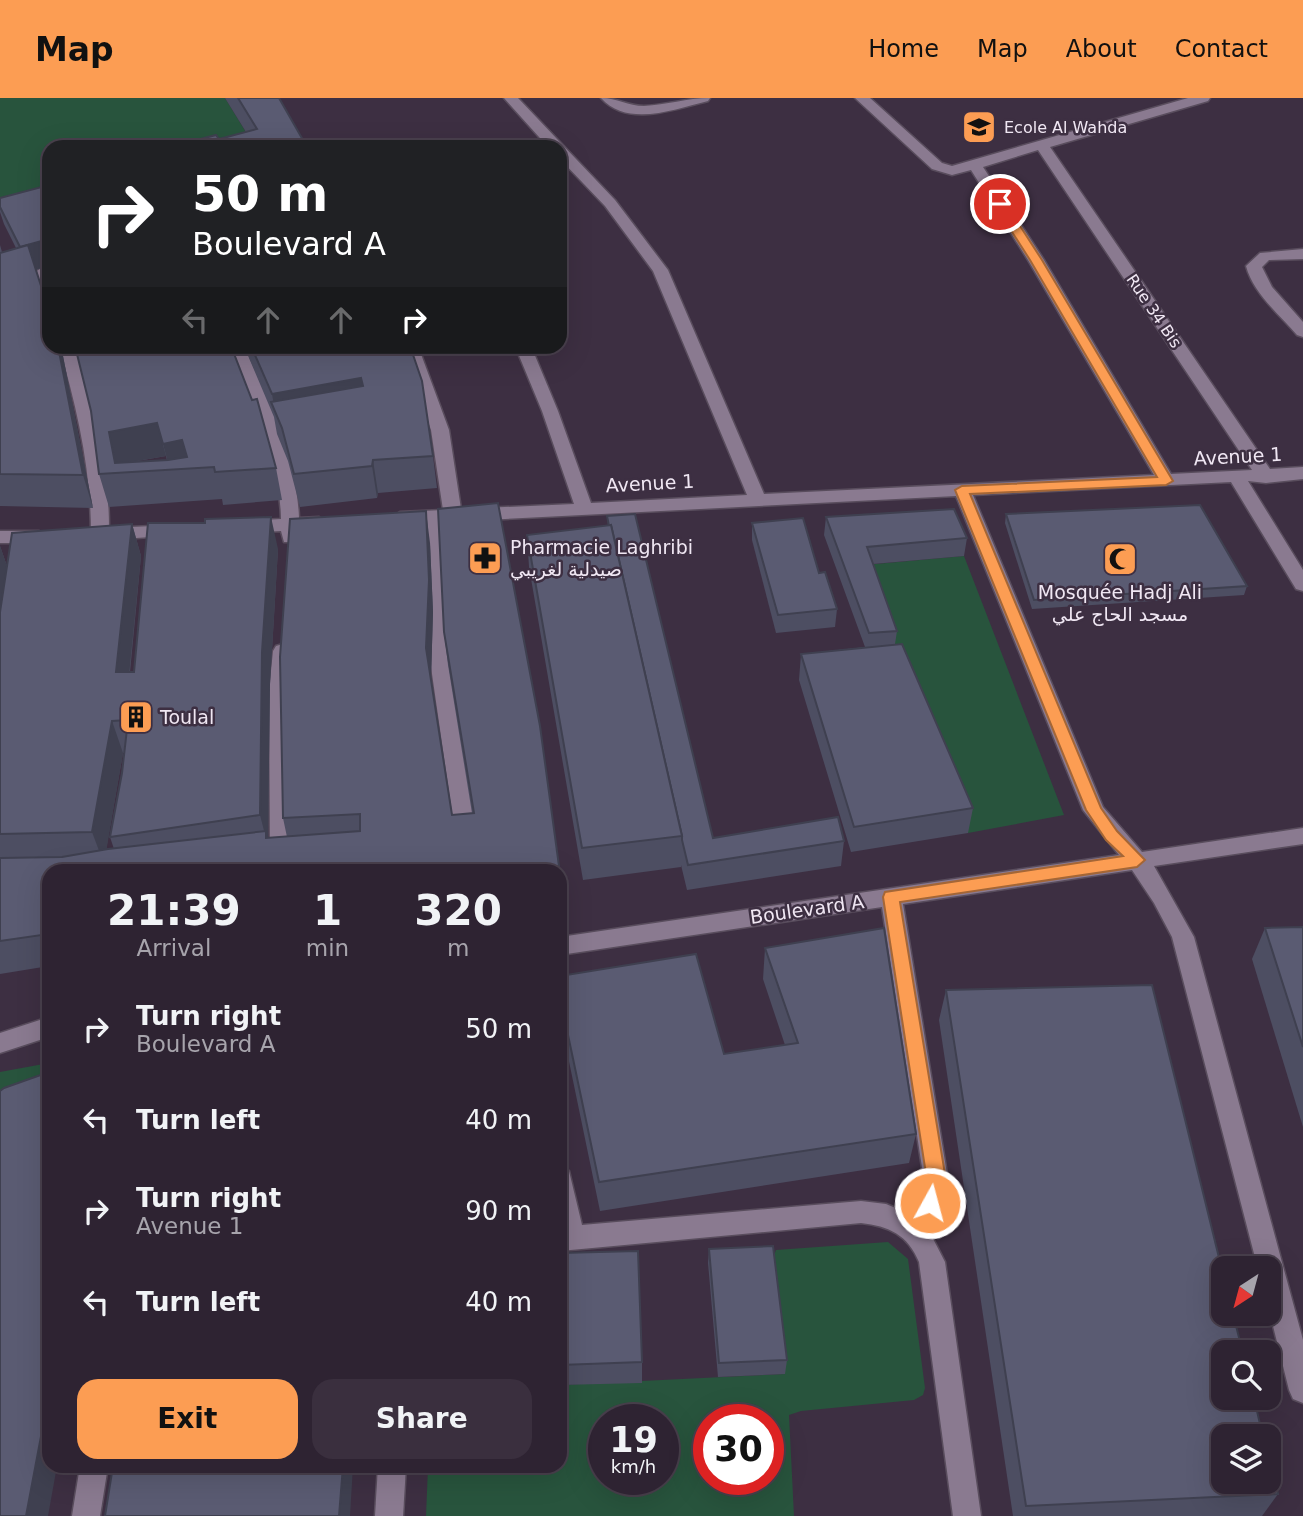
<!DOCTYPE html>
<meta charset="utf-8">
<style>
body{margin:0;font-family:"DejaVu Sans",Vazirmatn,sans-serif;background:#3a2f3e;color:#f1f3f6;height:100vh;display:flex;flex-direction:column;font-size:26px;white-space:nowrap}
*{box-sizing:border-box;margin:0}
p{font-size:23px;color:#a7a4ac}
.icon{flex:none;width:38px;height:38px;fill:none;stroke:currentColor;stroke-width:2;stroke-linecap:round;stroke-linejoin:round}
.map{position:relative;flex:1;overflow:hidden}
.sheet{position:absolute;left:42px;top:766px;width:525px;height:609px;display:flex;flex-direction:column;background:#2e2332;border-radius:21px;box-shadow:0 7px 28px #0002,0 0 0 2px #49404d}
.sheet>*{flex:none}
.guide{position:absolute;left:42px;top:42px;width:525px;height:214px;border-radius:21px;box-shadow:0 7px 28px #0002,0 0 0 2px #49404d;background:#202124;color:#fff;overflow:hidden}
.needle{width:46px;rotate:216deg}
.tools{position:absolute;left:1211px;top:1158px;display:grid;gap:14px}
.tools a{display:grid;place-items:center;width:70px;height:70px;border-radius:14px;background:#2e2332;box-shadow:0 7px 28px #0002,0 0 0 2px #49404d;font-size:35px}
.speed{position:absolute;left:588px;top:1306px;display:flex;gap:14px;font-size:35px;font-weight:700;text-align:center}
.speed>*{display:grid;place-content:center;width:91px;height:91px;border-radius:50%;background:#2e2332;box-shadow:0 7px 28px #0002,0 0 0 2px #49404d;line-height:1}
.speed small{font-size:18px;font-weight:400}
.speed .limit{border:10px solid #d22;background:#fff;color:#111}
.pin{position:absolute;display:grid;place-items:center;width:60px;height:60px;color:#fff;margin:-30px;border:4px solid #fff;border-radius:50%;box-shadow:0 2px 7px #0007}
.me{position:absolute;width:77px;margin:-38px;rotate:7deg;stroke-linejoin:round;filter:drop-shadow(0 0 5px #0008)}
.turn{display:flex;align-items:center;gap:24px;height:147px;padding:0 35px;font-size:32px}
.turn .icon{width:91px;height:91px;stroke-width:2.5}
.turn b{display:block;font-size:49px;line-height:60px}
.lanes{display:flex;align-items:center;height:66px;padding:0 35px;background:#0003;justify-content:center;gap:35px;direction:ltr}
.lanes .off{opacity:.35}
.eta{display:flex;justify-content:space-evenly;align-items:center;height:119px;text-align:center}
.eta b{font-size:42px;font-weight:700;line-height:49px}
.button{display:flex;gap:14px;margin-top:auto;padding:14px 35px}
.button a{flex:1;height:80px;border-radius:21px;background:#fc9d53;color:#111;font-size:28px;font-weight:700;line-height:80px;text-align:center}
.button a+a{background:#3a2f3e;color:#f1f3f6}
ul{padding:0;list-style:none}
li{display:flex;align-items:center;gap:21px;height:91px;padding:0 35px}
li div{flex:1}
li b{display:block;font-size:26px}
li em{font-style:normal}
header{display:flex;align-items:center;gap:42px;box-sizing:border-box;height:98px;padding:0 35px;background:#fc9d53;color:#111}
header strong{font-size:33px}
nav{display:flex;gap:38px;margin-inline-start:auto;font-size:24px}
.map>svg:first-child{display:block}
.green{fill:#28543d;fill-rule:evenodd}
.lines{fill:none;stroke-linecap:round;stroke-linejoin:round}
.street-casing{stroke:#594d5d;stroke-width:3}
.street{fill:#8a7a90;fill-rule:evenodd}
.wall{fill:#4d4e62;fill-rule:evenodd}
.shaded-wall{fill:#3f4050}
.building{fill:#5a5b72;stroke:#3f4050;stroke-width:2;fill-rule:evenodd}
.route{fill:#fc9d53;stroke:#a46636;stroke-width:2}
.labels{text-anchor:middle;dominant-baseline:central;stroke-width:5;stroke-linejoin:round;paint-order:stroke}
.far-poi-label{font-size:16px;fill:#f0e7f3;stroke:#3d2f42;text-anchor:start}
.far-street-label{font-size:16px;fill:#f0e7f3;stroke:#3d2f42}
.street-label{font-size:19px;fill:#f0e7f3;stroke:#3d2f42}
.poi-label{font-size:19px;fill:#f0e7f3;stroke:#3d2f42;text-anchor:start}
</style>
<header>
<strong>Map</strong>
<nav><a>Home</a><a>Map</a><a>About</a><a>Contact</a></nav>
</header>
<div class="map">
<svg width="1303" height="1418" viewBox="0 0 1303 1418">
<rect width="100%" height="100%" fill="#3d2f42"/>
<g class="green">
<polygon points="0,0 225,0 255,49 49,49 49,101 0,102"/>
<polygon points="964,458 1064,717 968,735 899,571 865,467"/>
<polygon points="49,965 49,1009 0,1041 0,974"/>
<path d="M888 1144 908 1161 925 1290 923 1297 914 1302 801 1313 789 1317 794 1418H426L428 1369 560 1368V1287L785 1276 772 1163 776 1152ZM604 1321H663V1381H604ZM709 1321H768V1381H709Z"/>
</g>
<g class="lines">
<g class="street-casing">
<g id="street">
<path d="M504 0H518L615 102 668 172 764 396 1154 377 1028 162 971 72 952 77 932 71 855 0H870L942 65 952 68 1188 0H1210L1208 3 1050 49 1270 371 1303 369V381L1266 385 1248 383 1303 472V493L1296 491 1231 384 973 397 1103 709 1142 754 1303 730V746L1154 768 1194 839 1303 1242V1305L1293 1301 1289 1292 1269 1212V1171H1258L1172 839 1154 805 1132 772 903 806 947 1076 944 1105 928 1131 945 1164 981 1418H953L919 1164C908 1137 889 1128 861 1125L560 1153V1070L569 1073 582 1127 861 1103 886 1106 910 1116 919 1102 923 1076 882 809 560 857V839L1119 757 1083 712 956 398 445 424 452 531 451 569 477 735 474 741 466 743 458 741 455 735 431 569 432 531 427 424 400 426 391 420 400 414 443 412 431 332 402 248H418L449 332 461 411 574 406 542 313 515 248H531L558 313 591 405 747 397 653 173 605 108 560 61V49H548ZM1038 52 1252 372 1171 376 1044 162 983 69Z"/>
<path d="M601 0C617 0 628 8 644 8 666 7 687 0 710 0L708 3C675 11 628 30 601 0Z"/>
<path d="M1303 151V161L1269 162 1262 169 1272 189 1303 224V239L1297 237C1280 217 1253 195 1246 168L1260 155Z"/>
<polygon points="43,169 49,172 49,197 41,192 35,174"/>
<path d="M59 248H75C94 308 109 367 109 430L175 427 184 433 181 437 106 442 94 440 91 436C91 371 77 310 59 248Z"/>
<path d="M228 248H244C268 303 297 360 299 420L319 419 328 425 319 431 299 432 296 444H284L281 433 246 435 237 429 246 423 281 421C280 361 251 303 228 248Z"/>
<polygon points="0,433 39,433 48,439 39,445 0,445"/>
<polygon points="283,546 290,548 293,553 289,592 292,757 289,763 281,765 273,763 270,757 269,592 273,553 276,548"/>
<polygon points="49,919 49,939 0,955 0,935"/>
<polygon points="80,1368 108,1368 100,1418 72,1418"/>
<polygon points="378,1368 406,1368 403,1418 375,1418"/>
</g>
</g>
<use href="#street" class="street"/>
</g>
<g class="wall">
<polygon points="225,0 279,0 307,49 194,49 193,43 219,41 246,34"/>
<polygon points="49,87 49,168 36,172 49,248 60,248 63,258 93,410 0,408 0,147 2,154 16,150 4,126 0,114 0,100"/>
<polygon points="245,248 410,248 433,358 437,390 378,395 377,400 300,409 288,363 277,336 274,319 249,260"/>
<path d="M91 313 276 370 282 402 223 407 222 401 109 409 99 376ZM166 358 167 363 132 364Z"/>
<polygon points="1006,416 1247,488 1244,497 1032,511 1005,425"/>
<polygon points="607,418 713,740 844,743 841,768 687,792 681,767 681,769 583,782 529,469 527,437 608,428"/>
<polygon points="826,419 967,440 964,458 873,466 897,533 895,546 973,710 968,735 851,754 799,582 801,556 865,549 824,437"/>
<polygon points="752,425 819,475 837,511 835,529 776,535 752,442"/>
<path d="M132 426 141 458 130 574H134L278 451 270 586 268 740 287 739 283 720 430 445 433 514 431 579 452 717 472 715 448 567 444 534 559 768V774H49V868L0 876V448L7 468ZM123 655H124L122 675 110 739 114 751 106 752Z"/>
<polygon points="1303,829 1303,1029 1252,861 1265,830"/>
<polygon points="765,850 916,1036 909,1065 600,1113 560,920 560,878 724,956 785,947 763,881"/>
<polygon points="946,892 1278,1396 1262,1418 1013,1418 939,922"/>
<polygon points="709,1151 787,1262 785,1276 718,1279 708,1165"/>
<polygon points="560,1155 642,1264 642,1285 560,1287"/>
</g>
<g class="shaded-wall">
<polygon points="43,143 49,164 49,168 27,174 20,149"/>
<polygon points="58,248 60,248 63,258 93,410 83,377"/>
<polygon points="361,280 366,312 275,313 272,296"/>
<polygon points="157,325 166,358 119,366 115,365 109,334"/>
<polygon points="182,342 189,370 170,372 163,346"/>
<polygon points="373,362 378,395 377,400 372,368"/>
<polygon points="426,413 430,445 433,514 431,582 426,550"/>
<polygon points="271,419 278,451 270,586 268,740 274,772 260,717 262,554"/>
<polygon points="132,426 141,458 126,607 116,574"/>
<polygon points="0,448 8,471 0,512"/>
<polygon points="112,623 123,655 104,766 92,734"/>
<polygon points="49,1296 49,1368 57,1368 48,1418 26,1418"/>
<polygon points="343,1368 353,1368 350,1418 339,1418"/>
</g>
<g class="building">
<polygon points="238,0 279,0 307,49 196,49 193,43 216,37 219,41 257,31"/>
<polygon points="49,87 49,141 20,149 0,109 0,100"/>
<polygon points="49,141 49,162 43,143"/>
<polygon points="28,147 49,213 49,248 58,248 83,377 0,376 0,155"/>
<path d="M75 248H231L252 302 257 301 276 370 215 374 214 369 99 376 91 313ZM157 325 163 346 182 342 187 359 168 362 115 365 109 334Z"/>
<polygon points="251,248 410,248 422,283 433,358 373,362 372,368 294,376 282,330 271,304 363,288 361,280 272,296"/>
<polygon points="498,405 540,628 559,768 520,774 49,774 49,836 0,843 0,760 62,759 108,751 266,733 266,740 360,733 360,716 283,720 280,559 290,421 426,413 429,482 426,550 452,717 474,715 444,534 438,411"/>
<polygon points="1200,407 1247,488 1034,502 1006,416"/>
<polygon points="954,411 967,440 867,449 897,533 869,535 826,419"/>
<polygon points="635,416 713,740 838,719 844,743 688,767 682,742 682,738 611,427 609,428 607,418"/>
<polygon points="271,419 262,554 260,717 110,739 122,675 128,622 112,623 92,734 0,736 0,514 12,435 132,426 116,574 134,574 148,425 205,425 205,421"/>
<polygon points="803,420 819,475 825,474 837,511 778,517 752,425"/>
<polygon points="611,427 682,738 582,750 527,437"/>
<polygon points="902,546 973,710 854,729 801,556"/>
<polygon points="1303,829 1303,949 1265,830"/>
<polygon points="884,830 916,1036 599,1084 560,899 560,878 696,856 724,956 798,945 765,850"/>
<polygon points="1152,887 1223,1176 1223,1216 1233,1216 1243,1255 1223,1255 1223,1300 1254,1300 1263,1339 1223,1339 1223,1384 1269,1384 1269,1360 1278,1396 1026,1408 946,892"/>
<polygon points="49,974 49,1296 26,1418 0,1418 0,993 4,990"/>
<polygon points="773,1148 787,1262 719,1265 709,1151"/>
<polygon points="638,1153 642,1264 560,1267 560,1155"/>
<polygon points="113,1368 343,1368 339,1418 105,1418"/>
</g>
<polygon class="route" points="996,103 1004,103 1042,162 1173,383 1166,387 970,396 1101,710 1117,733 1145,762 1137,769 900,804 945,1076 937,1111 930,1113 924,1111 921,1105 926,1076 883,799 885,794 1123,758 1106,742 1086,712 955,392 962,388 1157,379 1030,162 994,106"/>
<defs>
<g id="school-square" transform="scale(1.75)"><rect x="-9" y="-9" width="18" height="18" rx="4" fill="#fc9d53" stroke="#3d2f42"/><path d="M0-5L7-2L0 1L-7-2ZM-4 1L0 2.5L4 1V4Q0 6-4 4Z" fill="#111"/></g>
<g id="pharmacy-square" transform="scale(1.75)"><rect x="-9" y="-9" width="18" height="18" rx="4" fill="#fc9d53" stroke="#3d2f42"/><path d="M-2-6h4v4h4v4h-4v4h-4v-4h-4v-4h4Z" fill="#111"/></g>
<g id="mosque-square" transform="scale(1.75)"><rect x="-9" y="-9" width="18" height="18" rx="4" fill="#fc9d53" stroke="#3d2f42"/><path d="M3.5-4.9A6 6 0 1 0 3.5 4.9A5 5 0 1 1 3.5-4.9Z" fill="#111"/></g>
<g id="building-square" transform="scale(1.75)"><rect x="-9" y="-9" width="18" height="18" rx="4" fill="#fc9d53" stroke="#3d2f42"/><path d="M-4-6H4V6H1V3H-1V6H-4ZM-2.5-4.3h1.7v1.8h-1.7ZM.8-4.3h1.7v1.8H.8ZM-2.5-1h1.7V.8h-1.7ZM.8-1h1.7V.8H.8Z" fill="#111"/></g>
</defs>
<g fill-rule="evenodd">
<use href="#school-square" x="979" y="29"/>
<use href="#pharmacy-square" x="485" y="460"/>
<use href="#mosque-square" x="1120" y="461"/>
<use href="#building-square" x="136" y="619"/>
</g>
<g class="labels">
<g class="far-poi-label">
<text x="1004" y="29">Ecole Al Wahda</text>
</g>
<g class="far-street-label">
<text transform="translate(1154 213) rotate(56)">Rue 34 Bis</text>
</g>
<g class="street-label">
<text transform="translate(1238 358) rotate(-3)">Avenue 1</text>
<text transform="translate(650 385) rotate(-3)">Avenue 1</text>
<text transform="translate(807 811) rotate(-8)">Boulevard A</text>
</g>
<g class="poi-label">
<text x="510" y="449">Pharmacie Laghribi<tspan x="510" dy="22">صيدلية لغريبي</tspan></text>
<text x="1120" y="494" text-anchor="middle">Mosquée Hadj Ali<tspan x="1120" dy="22">مسجد الحاج علي</tspan></text>
<text x="160" y="619">Toulal</text>
</g>
</g>
</svg>
<div class="tools">
<a><svg class="needle" viewBox="-14 -14 28 28"><path d="M0-13l5 13h-10z" fill="#e53935"/><path d="M0 13l5-13h-10z" fill="#a7a4ac"/></svg></a>
<a><svg class="icon" aria-label="search" viewBox="0 0 24 24"><circle cx="10" cy="10" r="6"/><path d="M15 15l6 6"/></svg></a>
<a><svg class="icon" aria-label="layers" viewBox="0 0 24 24"><path d="M12 4l9 5-9 5-9-5zM3 14l9 5 9-5"/></svg></a>
</div>
<div class="speed"><div>19<small>km/h</small></div><div class="limit">30</div></div>
<div class="pin" style="left:1000px;top:106px;background:#d93025"><svg class="icon" aria-label="arrive" viewBox="0 0 24 24"><path d="M6 21V4h12l-3 4 3 4H6"/></svg></div>
<svg class="me" style="left:930px;top:1105px" viewBox="-20 -20 40 40"><circle r="17" fill="#fc9d53" stroke="#fff" stroke-width="3"/><path d="M0-11L8 9 0 5-8 9z" fill="#fff"/></svg>
<div class="guide">
<div class="turn"><svg class="icon" aria-label="right" viewBox="0 0 24 24"><path d="M7 20v-9h11M14 6l5 5-5 5"/></svg><div><b>50 m</b>Boulevard A</div></div>
<div class="lanes"><svg class="icon off" aria-label="left" viewBox="0 0 24 24"><path d="M17 20v-9H6M10 6l-5 5 5 5"/></svg><svg class="icon off" aria-label="ahead" viewBox="0 0 24 24"><path d="M12 20V5M6 11l6-6 6 6"/></svg><svg class="icon off" aria-label="ahead" viewBox="0 0 24 24"><path d="M12 20V5M6 11l6-6 6 6"/></svg><svg class="icon" aria-label="right" viewBox="0 0 24 24"><path d="M7 20v-9h11M14 6l5 5-5 5"/></svg></div>
</div>
<section class="sheet">
<div class="eta">
<div><b>21:39</b><p>Arrival</p></div>
<div><b>1</b><p>min</p></div>
<div><b>320</b><p>m</p></div>
</div>
<ul>
<li><svg class="icon" aria-label="right" viewBox="0 0 24 24"><path d="M7 20v-9h11M14 6l5 5-5 5"/></svg><div><b>Turn right</b><p>Boulevard A</p></div><em>50 m</em></li>
<li><svg class="icon" aria-label="left" viewBox="0 0 24 24"><path d="M17 20v-9H6M10 6l-5 5 5 5"/></svg><div><b>Turn left</b></div><em>40 m</em></li>
<li><svg class="icon" aria-label="right" viewBox="0 0 24 24"><path d="M7 20v-9h11M14 6l5 5-5 5"/></svg><div><b>Turn right</b><p>Avenue 1</p></div><em>90 m</em></li>
<li><svg class="icon" aria-label="left" viewBox="0 0 24 24"><path d="M17 20v-9H6M10 6l-5 5 5 5"/></svg><div><b>Turn left</b></div><em>40 m</em></li>
</ul>
<div class="button"><a>Exit</a><a>Share</a></div>
</section>
</div>
